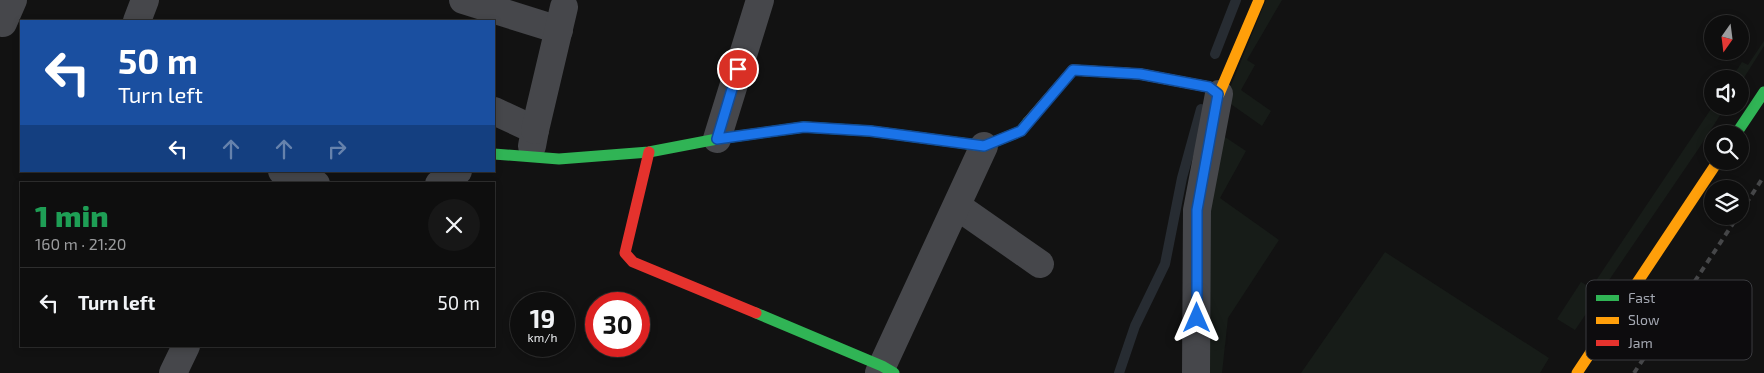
<!DOCTYPE html>
<meta charset="utf-8">
<style>
body{margin:0;font-family:"Exo 2",sans-serif;background:#171717;color:#f1f3f6;height:100vh;display:flex;flex-direction:column;font-size:19px;white-space:nowrap}
*{box-sizing:border-box;margin:0}
p{font-size:16px;color:#9b9c9e}
.icon{flex:none;width:28px;height:28px;fill:none;stroke:currentColor;stroke-width:2;stroke-linecap:round;stroke-linejoin:round}
.map{position:relative;flex:1;overflow:hidden}
.side{position:absolute;left:20px;top:182px;width:475px;height:165px;display:flex;flex-direction:column;background:#0e0e0e;border-radius:0px;box-shadow:0 2px 8px #0003,0 0 0 1px #2e2e2e}
.side>*{flex:none}
.banner{position:absolute;left:20px;top:20px;width:475px;height:152px;border-radius:0px;box-shadow:0 2px 8px #0003,0 0 0 1px #2e2e2e;background:#1a4fa0;color:#fff;overflow:hidden}
.needle{width:32px;rotate:194deg}
.tools{position:absolute;left:1704px;top:15px;display:grid;gap:10px}
.tools a{display:grid;place-items:center;width:45px;height:45px;border-radius:50%;background:#0e0e0e;box-shadow:0 2px 8px #0003,0 0 0 1px #2e2e2e;font-size:25px}
.speed{position:absolute;left:510px;top:292px;display:flex;gap:10px;font-size:25px;font-weight:700;text-align:center}
.speed>*{display:grid;place-content:center;width:65px;height:65px;border-radius:50%;background:#0e0e0e;box-shadow:0 2px 8px #0003,0 0 0 1px #2e2e2e;line-height:1}
.speed small{font-size:12px;font-weight:400}
.speed .limit{border:8px solid #d22;background:#fff;color:#111}
.pin{position:absolute;display:grid;place-items:center;width:42px;height:42px;color:#fff;margin:-21px;border:2px solid #fff;border-radius:50%;box-shadow:0 1px 5px #0007}
.me{position:absolute;width:55px;margin:-28px;rotate:0deg;stroke-linejoin:round;filter:drop-shadow(0 0 4px #0008)}
.turn{display:flex;align-items:center;gap:18px;height:105px;padding:0 15px;font-size:22px}
.turn .icon{width:65px;height:65px;stroke-width:2.5}
.turn b{display:block;font-size:35px;line-height:42px}
.lanes{display:flex;align-items:center;height:48px;padding:0 15px;background:#0003;justify-content:center;gap:25px;direction:ltr}
.lanes .off{opacity:.35}
.round{display:grid;place-items:center;flex:none;width:52px;height:52px;border-radius:26px;background:#171717}
.head{display:flex;align-items:center;justify-content:space-between;height:85px;padding:0 15px}
h1{font-size:30px;font-weight:800;line-height:38px;color:#1e9e55}
ul{padding:0;list-style:none}
li{display:flex;align-items:center;gap:15px;height:70px;padding:0 15px;border-top:1px solid #2e2e2e}
li div{flex:1}
li b{display:block;font-size:19px}
li em{font-style:normal}
.map>svg:first-child{display:block}
.green{fill:#171c18}
.lines{fill:none;stroke-linecap:round;stroke-linejoin:round}
.stream{stroke:#272c32;stroke-width:10}
.street{stroke:#46474b;stroke-width:28}
.fast{stroke:#30b455;stroke-width:11}
.slow{stroke:#ff9f0a;stroke-width:11}
.jam{stroke:#e5322d;stroke-width:11}
.rail{stroke:#464749;stroke-width:4;stroke-dasharray:6 5;stroke-linecap:butt}
.route-casing{stroke:#114b97;stroke-width:12}
.route{stroke:#1a73e8;stroke-width:9}
.key{fill:#0d0c0e;stroke:#3a3b3f;stroke-width:1}
.key-label{font-size:14px;fill:#a4a8b2}
</style>
<div class="map">
<svg width="1764" height="373" viewBox="0 0 1764 373">
<rect width="100%" height="100%" fill="#121212"/>
<g class="green">
<polygon points="1266,0 1282,0 1247,60 1255,65 1241,90 1271,111 1262,126 1225,100"/>
<polygon points="1764,41 1764,46 1740,84 1740,79 1731,79 1742,62 1748,65"/>
<polygon points="1713,106 1726,106 1697,151 1575,330 1557,319 1581,282 1591,288"/>
<polygon points="1216,131 1246,151 1220,198 1279,240 1228,318 1222,373 1203,373 1207,190"/>
<polygon points="1385,252 1549,358 1540,373 1301,373"/>
</g>
<g class="lines">
<g class="stream">
<polyline points="1215,54 1236,0"/>
<polyline points="1119,373 1135,326 1165,264 1182,178 1201,109"/>
</g>
<g class="street">
<polyline points="463,0 559,30"/>
<polyline points="137,21 145,0"/>
<polyline points="3,23 13,0"/>
<polyline points="494,111 535,130 532,146"/>
<polyline points="535,130 564,7"/>
<polyline points="717,139 760,0"/>
<polyline points="282,171 316,184"/>
<polyline points="439,184 458,171"/>
<polyline points="957,206 1040,264"/>
<polyline points="173,373 186,346"/>
<polyline points="879,373 984,146"/>
<polyline points="1196,373 1197,210 1219,94"/>
</g>
<g class="fast">
<polyline points="1736,134 1764,92"/>
<polyline points="494,154 559,159 649,152 717,139 804,127 870,131 984,146 1021,131 1028,122"/>
<polyline points="756,313 882,366 894,373"/>
</g>
<g class="slow">
<polyline points="1028,122 1073,70 1140,74 1209,87 1219,94 1259,0"/>
<polyline points="1577,373 1718,161"/>
</g>
<polyline class="jam" points="649,152 625,253 633,262 756,313"/>
<g class="rail">
<polyline points="1740,213 1764,176"/>
<polyline points="1634,373 1738,216"/>
</g>
</g>
<g class="lines">
<g class="route-casing">
<polyline id="route" points="738,69 717,139 804,127 870,131 984,146 1021,131 1073,70 1140,74 1209,87 1218,94 1197,210 1197,318"/>
</g>
<use href="#route" class="route"/>
</g>
<rect x="1586" y="280" width="166" height="80" rx="8" class="key"/>
<rect x="1596" y="295" width="23" height="6" fill="#30b455"/>
<rect x="1596" y="317" width="23" height="7" fill="#ff9f0a"/>
<rect x="1596" y="340" width="23" height="6" fill="#e5322d"/>
<g class="key-label">
<text x="1628" y="303">Fast</text>
<text x="1628" y="325">Slow</text>
<text x="1628" y="348">Jam</text>
</g>
</svg>
<div class="tools">
<a><svg class="needle" viewBox="-14 -14 28 28"><path d="M0-13l5 13h-10z" fill="#e53935"/><path d="M0 13l5-13h-10z" fill="#9b9c9e"/></svg></a>
<a><svg class="icon" aria-label="sound" viewBox="0 0 24 24"><path d="M4 9h4l5-4v14l-5-4H4zM17 9q2 3 0 6"/></svg></a>
<a><svg class="icon" aria-label="search" viewBox="0 0 24 24"><circle cx="10" cy="10" r="6"/><path d="M15 15l6 6"/></svg></a>
<a><svg class="icon" aria-label="layers" viewBox="0 0 24 24"><path d="M12 4l9 5-9 5-9-5zM3 14l9 5 9-5"/></svg></a>
</div>
<div class="speed"><div>19<small>km/h</small></div><div class="limit">30</div></div>
<div class="pin" style="left:738px;top:69px;background:#d93025"><svg class="icon" aria-label="arrive" viewBox="0 0 24 24"><path d="M6 21V4h12l-3 4 3 4H6"/></svg></div>
<svg class="me" style="left:1197px;top:318px" viewBox="-20 -20 40 40"><path d="M0-17L14 15 0 8-14 15z" fill="#1a73e8" stroke="#fff" stroke-width="4"/></svg>
<div class="banner">
<div class="turn"><svg class="icon" aria-label="left" viewBox="0 0 24 24"><path d="M17 20v-9H6M10 6l-5 5 5 5"/></svg><div><b>50 m</b>Turn left</div></div>
<div class="lanes"><svg class="icon" aria-label="left" viewBox="0 0 24 24"><path d="M17 20v-9H6M10 6l-5 5 5 5"/></svg><svg class="icon off" aria-label="ahead" viewBox="0 0 24 24"><path d="M12 20V5M6 11l6-6 6 6"/></svg><svg class="icon off" aria-label="ahead" viewBox="0 0 24 24"><path d="M12 20V5M6 11l6-6 6 6"/></svg><svg class="icon off" aria-label="right" viewBox="0 0 24 24"><path d="M7 20v-9h11M14 6l5 5-5 5"/></svg></div>
</div>
<section class="side">
<div class="head"><div><h1>1 min</h1><p>160 m · 21:20</p></div><a class="round"><svg class="icon" aria-label="close" viewBox="0 0 24 24"><path d="M6 6l12 12M18 6L6 18"/></svg></a></div>
<ul>
<li><svg class="icon" aria-label="left" viewBox="0 0 24 24"><path d="M17 20v-9H6M10 6l-5 5 5 5"/></svg><div><b>Turn left</b></div><em>50 m</em></li>
</ul>
</section>
</div>
